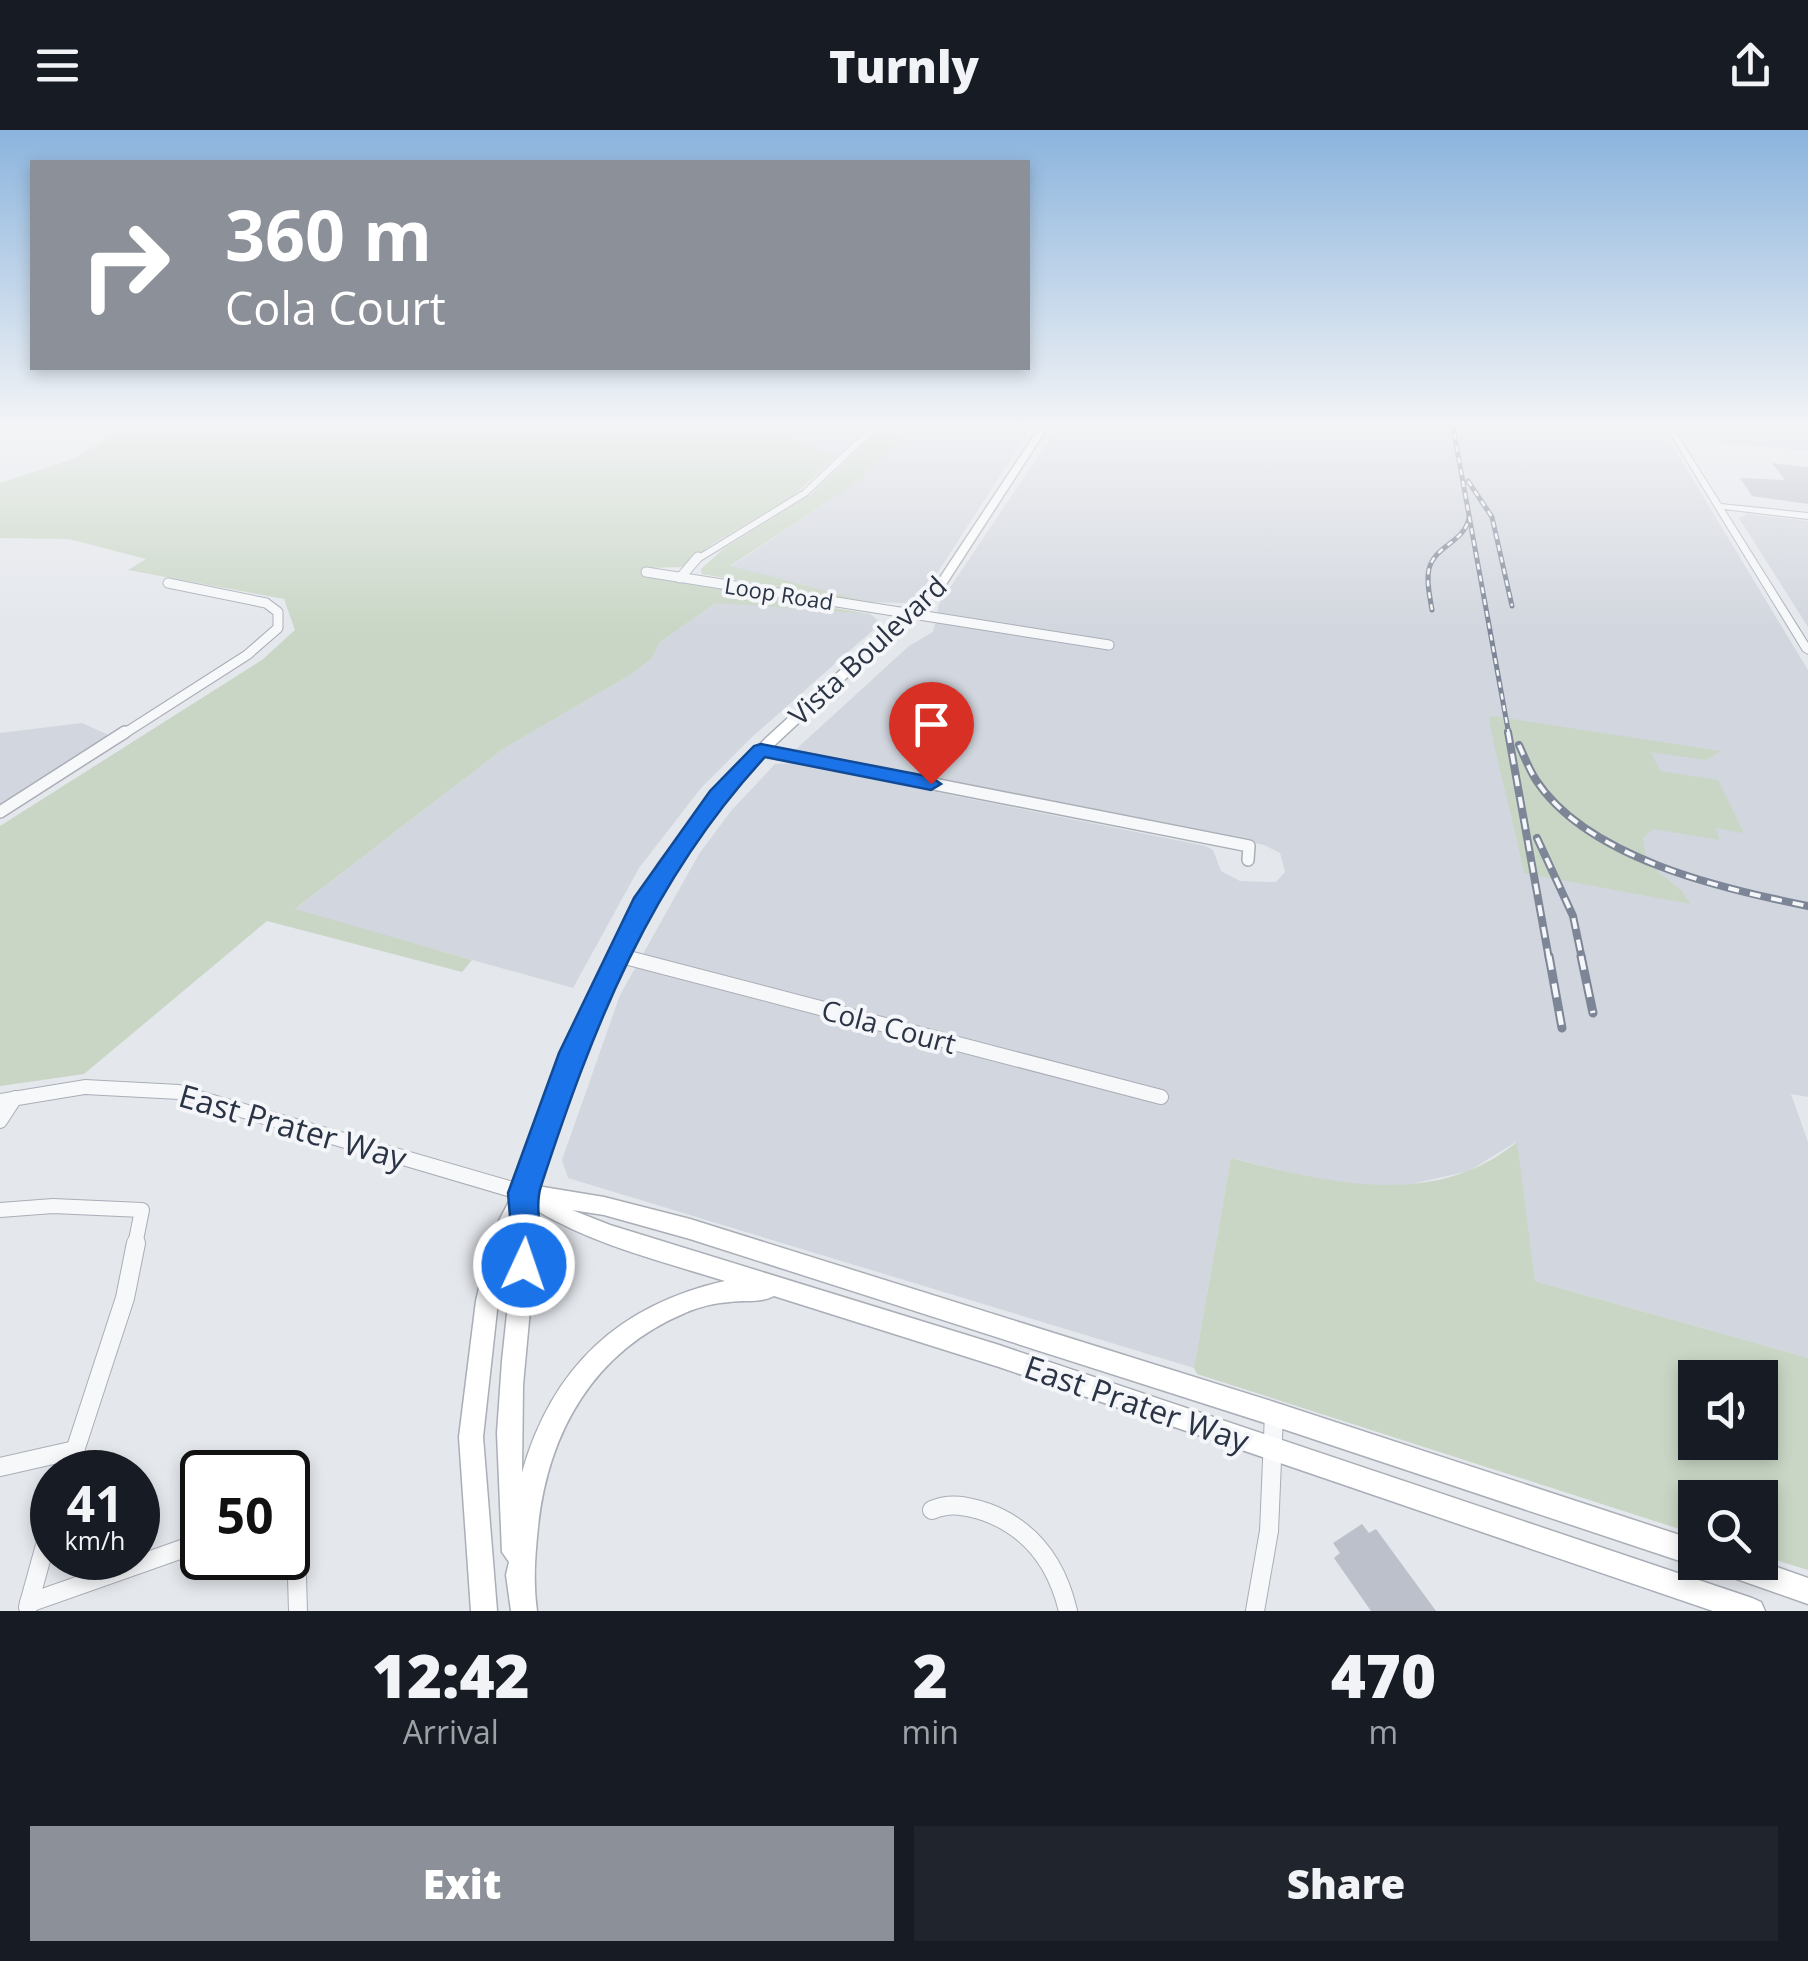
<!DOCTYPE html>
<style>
body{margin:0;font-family:"Open Sans",sans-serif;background:#20242c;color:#f1f3f6;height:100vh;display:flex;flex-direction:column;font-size:38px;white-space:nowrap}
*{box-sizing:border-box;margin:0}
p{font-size:32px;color:#9ea1a6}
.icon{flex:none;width:55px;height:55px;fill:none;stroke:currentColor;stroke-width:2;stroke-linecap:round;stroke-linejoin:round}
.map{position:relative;height:1481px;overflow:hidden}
.details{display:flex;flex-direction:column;background:#171b24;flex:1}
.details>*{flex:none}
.hud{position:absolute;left:30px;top:30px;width:1000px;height:210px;border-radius:0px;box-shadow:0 5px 15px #0003;background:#8c9099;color:#fff;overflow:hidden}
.buttons{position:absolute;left:1678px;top:1230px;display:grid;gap:20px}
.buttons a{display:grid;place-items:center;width:100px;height:100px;border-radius:0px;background:#171b24;box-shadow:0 5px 15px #0003;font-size:50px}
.speed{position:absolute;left:30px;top:1320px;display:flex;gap:20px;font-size:50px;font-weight:700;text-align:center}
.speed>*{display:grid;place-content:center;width:130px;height:130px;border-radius:50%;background:#171b24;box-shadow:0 5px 15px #0003;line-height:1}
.speed small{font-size:25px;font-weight:400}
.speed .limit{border:5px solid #111;border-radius:15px;background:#fff;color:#111}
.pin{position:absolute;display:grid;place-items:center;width:85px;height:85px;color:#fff;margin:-102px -42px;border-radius:50% 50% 50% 0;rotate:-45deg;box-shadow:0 0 10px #0007}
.pin .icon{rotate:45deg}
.me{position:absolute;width:110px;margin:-55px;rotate:3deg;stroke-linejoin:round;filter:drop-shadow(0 0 8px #0008)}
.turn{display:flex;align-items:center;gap:35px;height:210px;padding:0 30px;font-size:45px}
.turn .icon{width:130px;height:130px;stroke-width:2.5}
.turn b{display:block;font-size:70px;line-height:85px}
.eta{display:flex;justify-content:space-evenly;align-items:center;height:170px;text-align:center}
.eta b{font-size:60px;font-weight:800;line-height:70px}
.action{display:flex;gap:20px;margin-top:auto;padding:20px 30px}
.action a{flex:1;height:115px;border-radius:0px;background:#8c9099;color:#fff;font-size:40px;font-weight:800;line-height:115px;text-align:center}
.action a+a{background:#20242c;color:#f1f3f6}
header{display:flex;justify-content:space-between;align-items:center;height:130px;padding:0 30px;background:#171b24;font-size:45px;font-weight:800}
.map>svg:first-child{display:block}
.built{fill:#d2d6de}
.green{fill:#c9d6c5;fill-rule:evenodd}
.building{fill:#bbc0ca}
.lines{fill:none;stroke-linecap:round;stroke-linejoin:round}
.minor-far4-casing{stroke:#a9aeb7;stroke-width:8}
.minor-far3-casing{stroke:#a9aeb7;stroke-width:11}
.minor-far2-casing{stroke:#a9aeb7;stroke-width:14}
.minor-far1-casing{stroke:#a9aeb7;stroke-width:16}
.minor-casing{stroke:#a9aeb7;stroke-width:20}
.tertiary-casing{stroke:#a9aeb7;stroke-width:2}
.secondary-casing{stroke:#a9aeb7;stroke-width:3}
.minor-far4{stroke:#f7f8fa;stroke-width:6}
.minor-far3{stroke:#f7f8fa;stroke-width:9}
.minor-far2{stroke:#f7f8fa;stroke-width:11}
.minor-far1{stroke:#f7f8fa;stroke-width:14}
.minor{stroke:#f7f8fa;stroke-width:18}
.tertiary{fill:#f7f8fa;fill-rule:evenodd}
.secondary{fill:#fff;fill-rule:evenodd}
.rail-far2-casing{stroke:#7d8696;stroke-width:5}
.rail-far1-casing{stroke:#7d8696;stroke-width:8}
.rail-casing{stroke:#7d8696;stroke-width:9}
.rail-far2{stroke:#f4f6f9;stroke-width:2.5;stroke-dasharray:6;stroke-linecap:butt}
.rail-far1{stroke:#f4f6f9;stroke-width:4;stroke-dasharray:11;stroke-linecap:butt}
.rail{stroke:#f4f6f9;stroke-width:5;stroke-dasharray:14;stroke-linecap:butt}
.route{fill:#1a73e8;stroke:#114b97;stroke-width:2.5}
.labels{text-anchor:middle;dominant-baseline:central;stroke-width:8;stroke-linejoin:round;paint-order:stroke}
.far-street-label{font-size:22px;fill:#2b3445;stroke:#f4f6f9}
.street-label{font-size:28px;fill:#2b3445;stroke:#f4f6f9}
.near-street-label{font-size:32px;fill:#2b3445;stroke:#f4f6f9}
</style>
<header><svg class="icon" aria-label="menu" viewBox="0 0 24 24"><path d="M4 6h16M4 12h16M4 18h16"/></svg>Turnly<svg class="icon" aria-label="share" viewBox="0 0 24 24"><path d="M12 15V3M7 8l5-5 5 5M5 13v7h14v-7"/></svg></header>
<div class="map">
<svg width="1808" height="1481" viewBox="0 0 1808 1481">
<rect width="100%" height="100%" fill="#e4e7ec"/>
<g class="built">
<polygon points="752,292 874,292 836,327"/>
<polygon points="919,292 1035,292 934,448 910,473 869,472 730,437 861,350"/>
<polygon points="1061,292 1658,292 1808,540 1808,967 1791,964 1808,1012 1808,1228 1535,1151 1516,1012 1469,1041 1412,1054 1382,1057 1315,1049 1231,1028 1194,1238 568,1048 562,1030 620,865 699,724 731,681 775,634 791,633 1206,716 1213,720 1221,741 1240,751 1276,752 1285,742 1280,723 1264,715 793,622 909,516 933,502 939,474"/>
<polygon points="1676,292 1798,292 1808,303 1808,321 1686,309"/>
<polygon points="1748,384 1808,391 1808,497 1739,388"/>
<polygon points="719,471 870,484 881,493 752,607 701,658 639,738 573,858 294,780 503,619 630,545 652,528 660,512"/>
<polygon points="82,593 111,606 0,677 0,603"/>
</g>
<g class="green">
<polygon points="115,292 385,292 366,296 372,297 416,292 752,292 836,327 793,366 714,413 682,437 649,438 641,446 870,484 716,473 660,512 652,528 630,545 503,619 295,779 472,830 462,842 267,791 84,944 0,956 0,696 262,530 295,500 284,469 128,440 146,429 69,409 0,408 0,353 76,328 103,311"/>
<polygon points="887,292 919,292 861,350 730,436 869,472 702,444 701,439 723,419 811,364"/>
<path d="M1492 586 1721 621 1706 630 1651 622 1660 641 1718 650 1744 703 1716 698 1720 710 1653 699 1643 708 1646 732 1682 761 1690 774 1524 743C1514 691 1498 640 1489 588Z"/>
<path d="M1517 1012 1535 1151 1808 1228V1440L1760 1425V1368H1695V1404L1197 1244 1194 1238 1231 1028C1325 1052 1433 1081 1517 1012ZM1695 1248H1760V1312H1695Z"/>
</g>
<g class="building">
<polygon points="1772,333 1808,337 1808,374 1752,366 1740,348 1785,350"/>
<polygon points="1362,1394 1369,1403 1376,1399 1436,1481 1371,1481 1334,1428 1340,1423 1333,1413"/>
</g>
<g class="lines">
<g class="minor-far4-casing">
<polyline id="minor-far4" points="696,430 805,363 880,292"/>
</g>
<g class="minor-far3-casing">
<g id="minor-far3">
<polyline points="646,442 1109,515"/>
<polyline points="680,448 698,427"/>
<polyline points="122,605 247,525 278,498 278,482 266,473 168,453"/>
</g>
</g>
<g class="minor-far2-casing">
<g id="minor-far2">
<polyline points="761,620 1249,716 1248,730"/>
<polyline points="0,682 125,602"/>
<polyline points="616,825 630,829"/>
</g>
</g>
<g class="minor-far1-casing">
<g id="minor-far1">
<polyline points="621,826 1161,967"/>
<polyline points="0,991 15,968"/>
<polyline points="0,1080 53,1076 142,1080 135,1115"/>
</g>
</g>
<g class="minor-casing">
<g id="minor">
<polyline points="0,1337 75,1320"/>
<polyline points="68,1342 125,1168 136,1113"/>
<path d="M932 1380C951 1372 967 1376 986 1382 1032 1399 1057 1434 1068 1481"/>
<polyline points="288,1382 295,1380 298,1481"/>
<polyline points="29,1473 202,1412"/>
<polyline points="28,1477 52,1390"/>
<polyline points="1255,1481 1269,1401 1274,1284"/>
</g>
</g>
<g class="tertiary-casing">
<g id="tertiary">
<polygon points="1663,292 1669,292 1721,374 1808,383 1808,389 1724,379 1808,513 1808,524 1803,521"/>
<polygon points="85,950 179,955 524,1055 531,1057 533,1063 531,1069 524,1071 179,969 85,964 0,978 0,964"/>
</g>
</g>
<g class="secondary-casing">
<g id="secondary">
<path d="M1043 292H1051L945 456 777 613 722 669 669 740 628 816 582 923 537 1056 604 1067 690 1089 1274 1272 1695 1410V1432H1703L1695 1436 1274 1296 690 1109 604 1085 572 1080 610 1095 999 1215 1752 1468 1761 1472 1765 1481H1713L999 1237 774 1166C761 1173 745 1170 730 1172 715 1173 698 1177 685 1183 594 1221 548 1302 538 1397 535 1426 533 1452 537 1481H511L506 1445 509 1432 502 1422 497 1303 502 1231 516 1099 511 1108 498 1171 483 1307 497 1481H471L459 1307 476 1171 491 1106 515 1060 564 923 612 816 658 734 712 663 767 607 937 452ZM536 1080C594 1115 661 1131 725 1151 619 1175 552 1237 522 1343L523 1255 535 1126Z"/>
<polygon points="1760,1431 1808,1448 1808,1474 1714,1441 1710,1432"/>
</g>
</g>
<use href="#minor-far4" class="minor-far4"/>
<use href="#minor-far3" class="minor-far3"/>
<use href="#minor-far2" class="minor-far2"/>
<use href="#minor-far1" class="minor-far1"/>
<use href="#minor" class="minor"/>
<use href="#tertiary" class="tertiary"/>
<use href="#secondary" class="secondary"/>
<g class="rail-far2-casing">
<g id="rail-far2">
<polyline points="1452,292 1509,605"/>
<polyline points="1468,351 1492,387 1512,476"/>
<path d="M1432 480C1430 467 1426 452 1429 439 1435 415 1464 413 1469 388"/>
</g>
</g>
<g class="rail-far1-casing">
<g id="rail-far1">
<polyline points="1508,602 1549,829"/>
<path d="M1519 615C1524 626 1529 639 1536 650 1587 728 1722 759 1808 776"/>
<polyline points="1537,708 1573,786 1582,829"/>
</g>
</g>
<g class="rail-casing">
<g id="rail">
<polyline points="1549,826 1562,898"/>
<polyline points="1581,826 1593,883"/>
</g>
</g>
<use href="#rail-far2" class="rail-far2"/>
<use href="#rail-far1" class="rail-far1"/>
<use href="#rail" class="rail"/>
</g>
<linearGradient id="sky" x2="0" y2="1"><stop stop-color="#8bb4dd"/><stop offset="0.59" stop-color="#f3f4f6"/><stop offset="1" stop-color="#f3f4f6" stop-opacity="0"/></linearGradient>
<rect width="1808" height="499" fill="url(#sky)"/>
<path class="route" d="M761 614 931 647 941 654 931 660 765 627C650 751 593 897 541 1056 532 1084 549 1114 535 1146L524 1151 513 1146 508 1135 512 1110 508 1063 559 923 634 768 710 661 754 616Z"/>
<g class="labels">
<g class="far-street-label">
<text transform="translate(779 463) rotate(9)">Loop Road</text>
</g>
<g class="street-label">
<text transform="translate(867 520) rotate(-43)">Vista Boulevard</text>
<text transform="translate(889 896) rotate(15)">Cola Court</text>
</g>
<g class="near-street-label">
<text transform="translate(293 996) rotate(16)">East Prater Way</text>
<text transform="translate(1137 1273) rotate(19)">East Prater Way</text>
</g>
</g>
</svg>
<div class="buttons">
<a><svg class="icon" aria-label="sound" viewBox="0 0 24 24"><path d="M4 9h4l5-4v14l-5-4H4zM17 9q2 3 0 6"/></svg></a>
<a><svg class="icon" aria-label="search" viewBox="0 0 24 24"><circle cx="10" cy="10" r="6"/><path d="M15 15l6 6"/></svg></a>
</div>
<div class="speed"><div>41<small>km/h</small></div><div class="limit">50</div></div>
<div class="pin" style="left:931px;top:654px;background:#d93025"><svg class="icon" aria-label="arrive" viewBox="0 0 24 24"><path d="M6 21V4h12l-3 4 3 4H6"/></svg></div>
<svg class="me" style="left:524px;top:1135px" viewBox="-20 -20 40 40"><circle r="17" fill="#1a73e8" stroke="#fff" stroke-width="3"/><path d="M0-11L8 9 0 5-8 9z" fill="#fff"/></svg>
<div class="hud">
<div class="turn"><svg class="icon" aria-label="right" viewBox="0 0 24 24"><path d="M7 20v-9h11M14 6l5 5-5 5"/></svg><div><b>360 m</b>Cola Court</div></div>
</div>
</div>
<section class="details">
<div class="eta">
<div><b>12:42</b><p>Arrival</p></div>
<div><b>2</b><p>min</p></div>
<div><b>470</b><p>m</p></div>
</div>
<div class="action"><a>Exit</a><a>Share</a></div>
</section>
